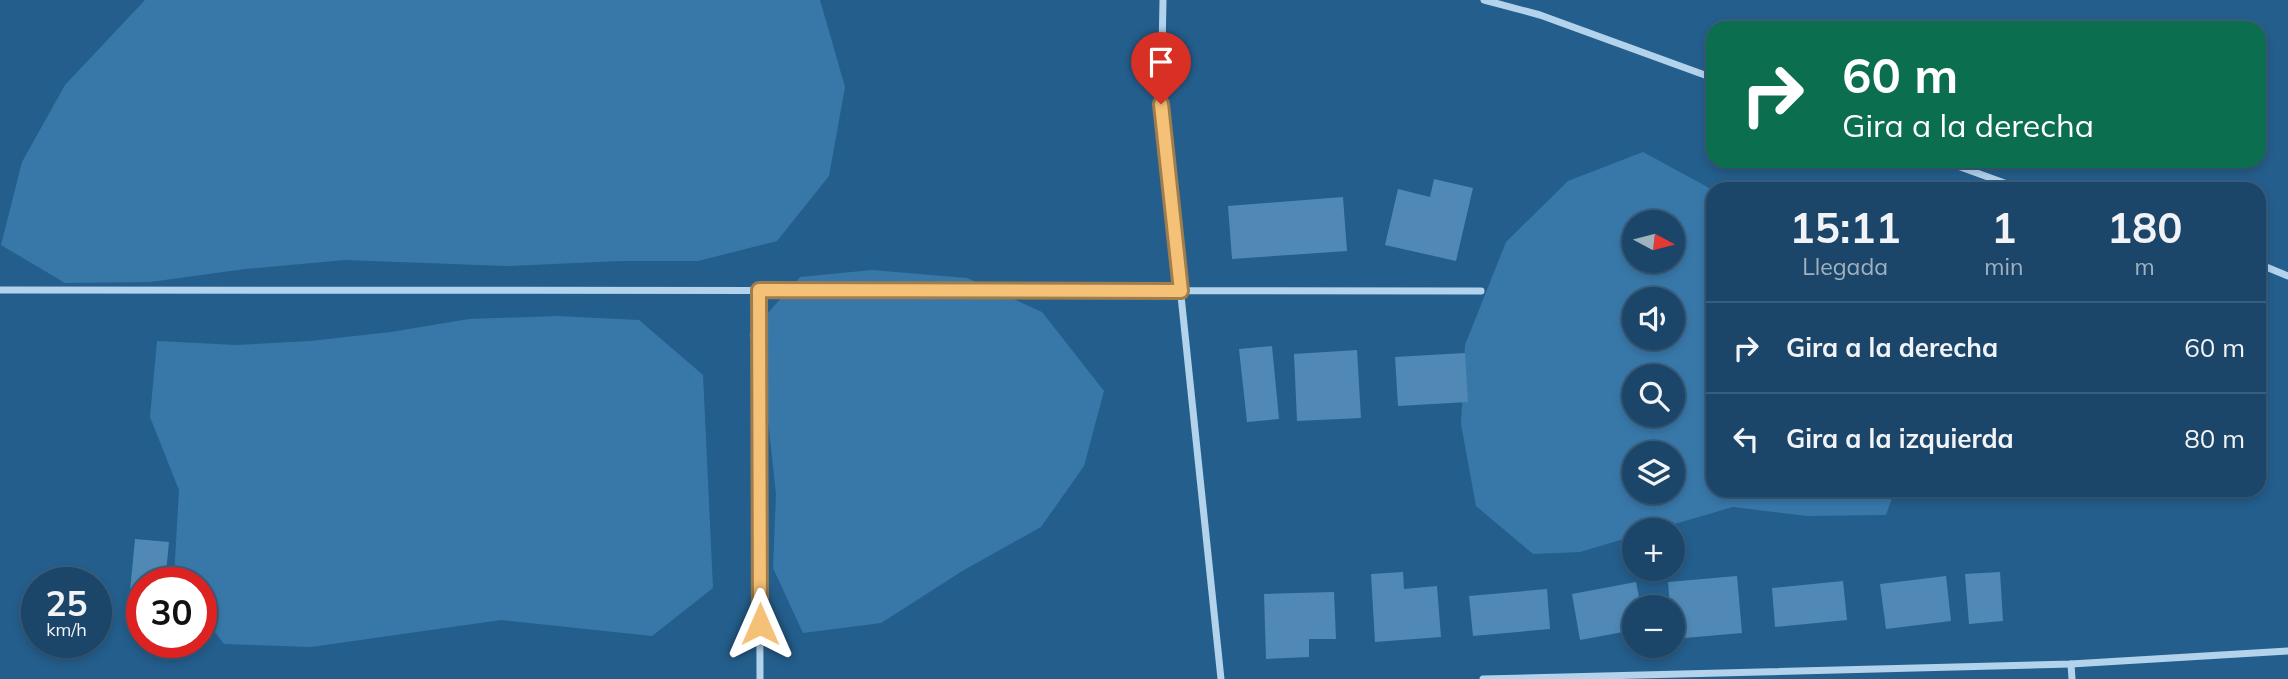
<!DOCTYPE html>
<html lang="es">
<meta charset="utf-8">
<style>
body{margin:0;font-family:Mulish,sans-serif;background:#285071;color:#f1f3f6;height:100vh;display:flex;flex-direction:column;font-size:26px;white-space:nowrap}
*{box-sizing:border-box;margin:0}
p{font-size:23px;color:#a0b1c0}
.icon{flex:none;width:38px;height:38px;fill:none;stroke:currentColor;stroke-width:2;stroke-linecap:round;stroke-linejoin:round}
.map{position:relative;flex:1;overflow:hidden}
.side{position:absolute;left:1706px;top:182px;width:560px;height:315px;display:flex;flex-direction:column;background:#1b4669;border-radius:21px;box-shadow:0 4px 10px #0003,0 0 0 2px #395e7d}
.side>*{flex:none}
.top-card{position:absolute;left:1706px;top:21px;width:560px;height:147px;border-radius:21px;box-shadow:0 4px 10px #0003,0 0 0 2px #395e7d;background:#0b6e4f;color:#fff;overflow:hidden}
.needle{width:46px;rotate:97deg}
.buttons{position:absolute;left:1622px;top:210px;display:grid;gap:14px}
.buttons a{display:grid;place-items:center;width:63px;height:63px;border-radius:50%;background:#1b4669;box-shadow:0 4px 10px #0003,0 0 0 2px #395e7d;font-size:35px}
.speed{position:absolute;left:21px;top:567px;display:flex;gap:14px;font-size:35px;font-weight:700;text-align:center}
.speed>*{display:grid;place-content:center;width:91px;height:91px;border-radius:50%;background:#1b4669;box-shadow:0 4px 10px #0003,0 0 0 2px #395e7d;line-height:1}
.speed small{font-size:18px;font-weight:400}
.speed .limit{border:10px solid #d22;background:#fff;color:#111}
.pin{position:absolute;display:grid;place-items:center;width:60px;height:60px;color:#fff;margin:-72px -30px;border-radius:50% 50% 50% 0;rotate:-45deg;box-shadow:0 0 7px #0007}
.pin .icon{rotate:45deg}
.me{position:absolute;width:77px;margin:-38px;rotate:0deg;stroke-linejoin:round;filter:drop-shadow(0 0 5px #0008)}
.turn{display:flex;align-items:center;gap:24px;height:147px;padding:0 21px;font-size:32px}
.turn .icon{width:91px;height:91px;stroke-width:2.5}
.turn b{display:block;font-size:49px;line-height:60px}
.eta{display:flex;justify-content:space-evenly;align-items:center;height:119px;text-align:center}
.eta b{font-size:42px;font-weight:700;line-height:49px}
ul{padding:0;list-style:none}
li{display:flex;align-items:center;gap:21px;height:91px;padding:0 21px;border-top:2px solid #395e7d}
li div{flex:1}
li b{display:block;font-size:26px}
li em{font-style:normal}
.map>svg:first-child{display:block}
.green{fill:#3878a9;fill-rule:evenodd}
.building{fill:#5089b5}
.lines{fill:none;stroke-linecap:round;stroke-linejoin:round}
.street{stroke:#b2d3eb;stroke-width:7}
.route-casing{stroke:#9f7d4d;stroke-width:18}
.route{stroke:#f5c176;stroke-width:12}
</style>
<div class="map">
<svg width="2288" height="679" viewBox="0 0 2288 679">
<rect width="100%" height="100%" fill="#245e8c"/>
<g class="green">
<polygon points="145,0 820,0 845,87 829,176 777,241 698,261 621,261 506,266 345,260 245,269 150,282 65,283 1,245 22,162 65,85"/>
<path d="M1643 152 1713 190V490H1895L1886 515 1807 516 1733 507 1654 530H1634V536L1580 552 1533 554 1476 506 1461 424 1465 345 1506 242 1568 181ZM1634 222H1673V261H1634ZM1634 299H1673V338H1634ZM1634 376H1673V415H1634ZM1634 453H1673V492H1634Z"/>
<polygon points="872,270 967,278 1042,312 1104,391 1084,466 1041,527 964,570 881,623 803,633 773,568 776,494 767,411 749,334 800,277"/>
<polygon points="557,316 639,320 703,375 713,588 652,636 501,620 311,647 224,644 201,614 201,583 178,583 174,578 179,490 150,417 157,341 236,345 310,341 391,332 469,319"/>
</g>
<g class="building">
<polygon points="1434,179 1473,188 1456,261 1385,245 1398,189 1430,197"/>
<polygon points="1343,197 1347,251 1232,259 1228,206"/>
<polygon points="1272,346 1279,419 1247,422 1239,349"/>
<polygon points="1357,350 1361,418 1297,421 1294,354"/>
<polygon points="1465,353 1468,402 1398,406 1395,357"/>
<polygon points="135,539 169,542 165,583 142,583 142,602 129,601"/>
<polygon points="1403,572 1404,589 1437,586 1441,637 1375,642 1371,574"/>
<polygon points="2000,572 2003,621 1969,624 1965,574"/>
<polygon points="1737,576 1742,633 1673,639 1673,607 1670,607 1668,582"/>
<polygon points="1946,576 1951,621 1886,629 1880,584"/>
<polygon points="1843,581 1847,620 1775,627 1772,588"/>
<polygon points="1636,582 1641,607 1634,607 1634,630 1580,640 1572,594"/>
<polygon points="1547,589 1550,629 1473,636 1469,596"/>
<polygon points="1334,592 1336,639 1309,639 1309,657 1266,659 1264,594"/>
</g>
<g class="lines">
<g class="street">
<polyline points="1163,0 1161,104 1221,679"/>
<polyline points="1484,0 1540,15 1713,78"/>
<polyline points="1944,161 2021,189"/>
<polyline points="2259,264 2288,276"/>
<polyline points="0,290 1481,291"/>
<polyline points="759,290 760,679"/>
<polyline points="2071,664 2072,679"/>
<polyline points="1483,679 2071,664 2288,651"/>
</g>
</g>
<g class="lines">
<g class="route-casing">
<polyline id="route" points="760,624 759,290 1181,291 1161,104"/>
</g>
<use href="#route" class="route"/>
</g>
</svg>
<div class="buttons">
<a><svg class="needle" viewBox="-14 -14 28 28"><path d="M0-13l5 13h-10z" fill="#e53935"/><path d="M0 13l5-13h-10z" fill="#a0b1c0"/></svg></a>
<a><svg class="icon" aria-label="sound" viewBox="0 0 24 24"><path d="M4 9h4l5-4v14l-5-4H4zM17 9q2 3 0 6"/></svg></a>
<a><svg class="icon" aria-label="search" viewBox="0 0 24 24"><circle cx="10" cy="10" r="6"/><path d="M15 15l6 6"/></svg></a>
<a><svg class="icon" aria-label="layers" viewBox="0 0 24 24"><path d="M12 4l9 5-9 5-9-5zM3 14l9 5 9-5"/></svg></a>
<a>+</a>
<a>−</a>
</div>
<div class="speed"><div>25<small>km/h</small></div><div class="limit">30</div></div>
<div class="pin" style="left:1161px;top:104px;background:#d93025"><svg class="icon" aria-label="arrive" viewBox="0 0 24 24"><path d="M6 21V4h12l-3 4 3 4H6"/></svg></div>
<svg class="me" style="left:760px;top:624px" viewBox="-20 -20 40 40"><path d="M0-17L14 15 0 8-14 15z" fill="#f5c176" stroke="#fff" stroke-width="4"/></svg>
<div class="top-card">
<div class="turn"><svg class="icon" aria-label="right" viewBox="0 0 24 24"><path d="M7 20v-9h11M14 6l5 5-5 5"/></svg><div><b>60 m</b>Gira a la derecha</div></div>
</div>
<section class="side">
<div class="eta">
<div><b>15:11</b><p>Llegada</p></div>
<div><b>1</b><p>min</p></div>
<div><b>180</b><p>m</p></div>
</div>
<ul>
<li><svg class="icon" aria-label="right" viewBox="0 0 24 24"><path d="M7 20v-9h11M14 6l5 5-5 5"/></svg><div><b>Gira a la derecha</b></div><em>60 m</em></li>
<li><svg class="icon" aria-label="left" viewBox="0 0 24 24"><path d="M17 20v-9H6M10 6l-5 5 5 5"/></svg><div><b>Gira a la izquierda</b></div><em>80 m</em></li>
</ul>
</section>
</div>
